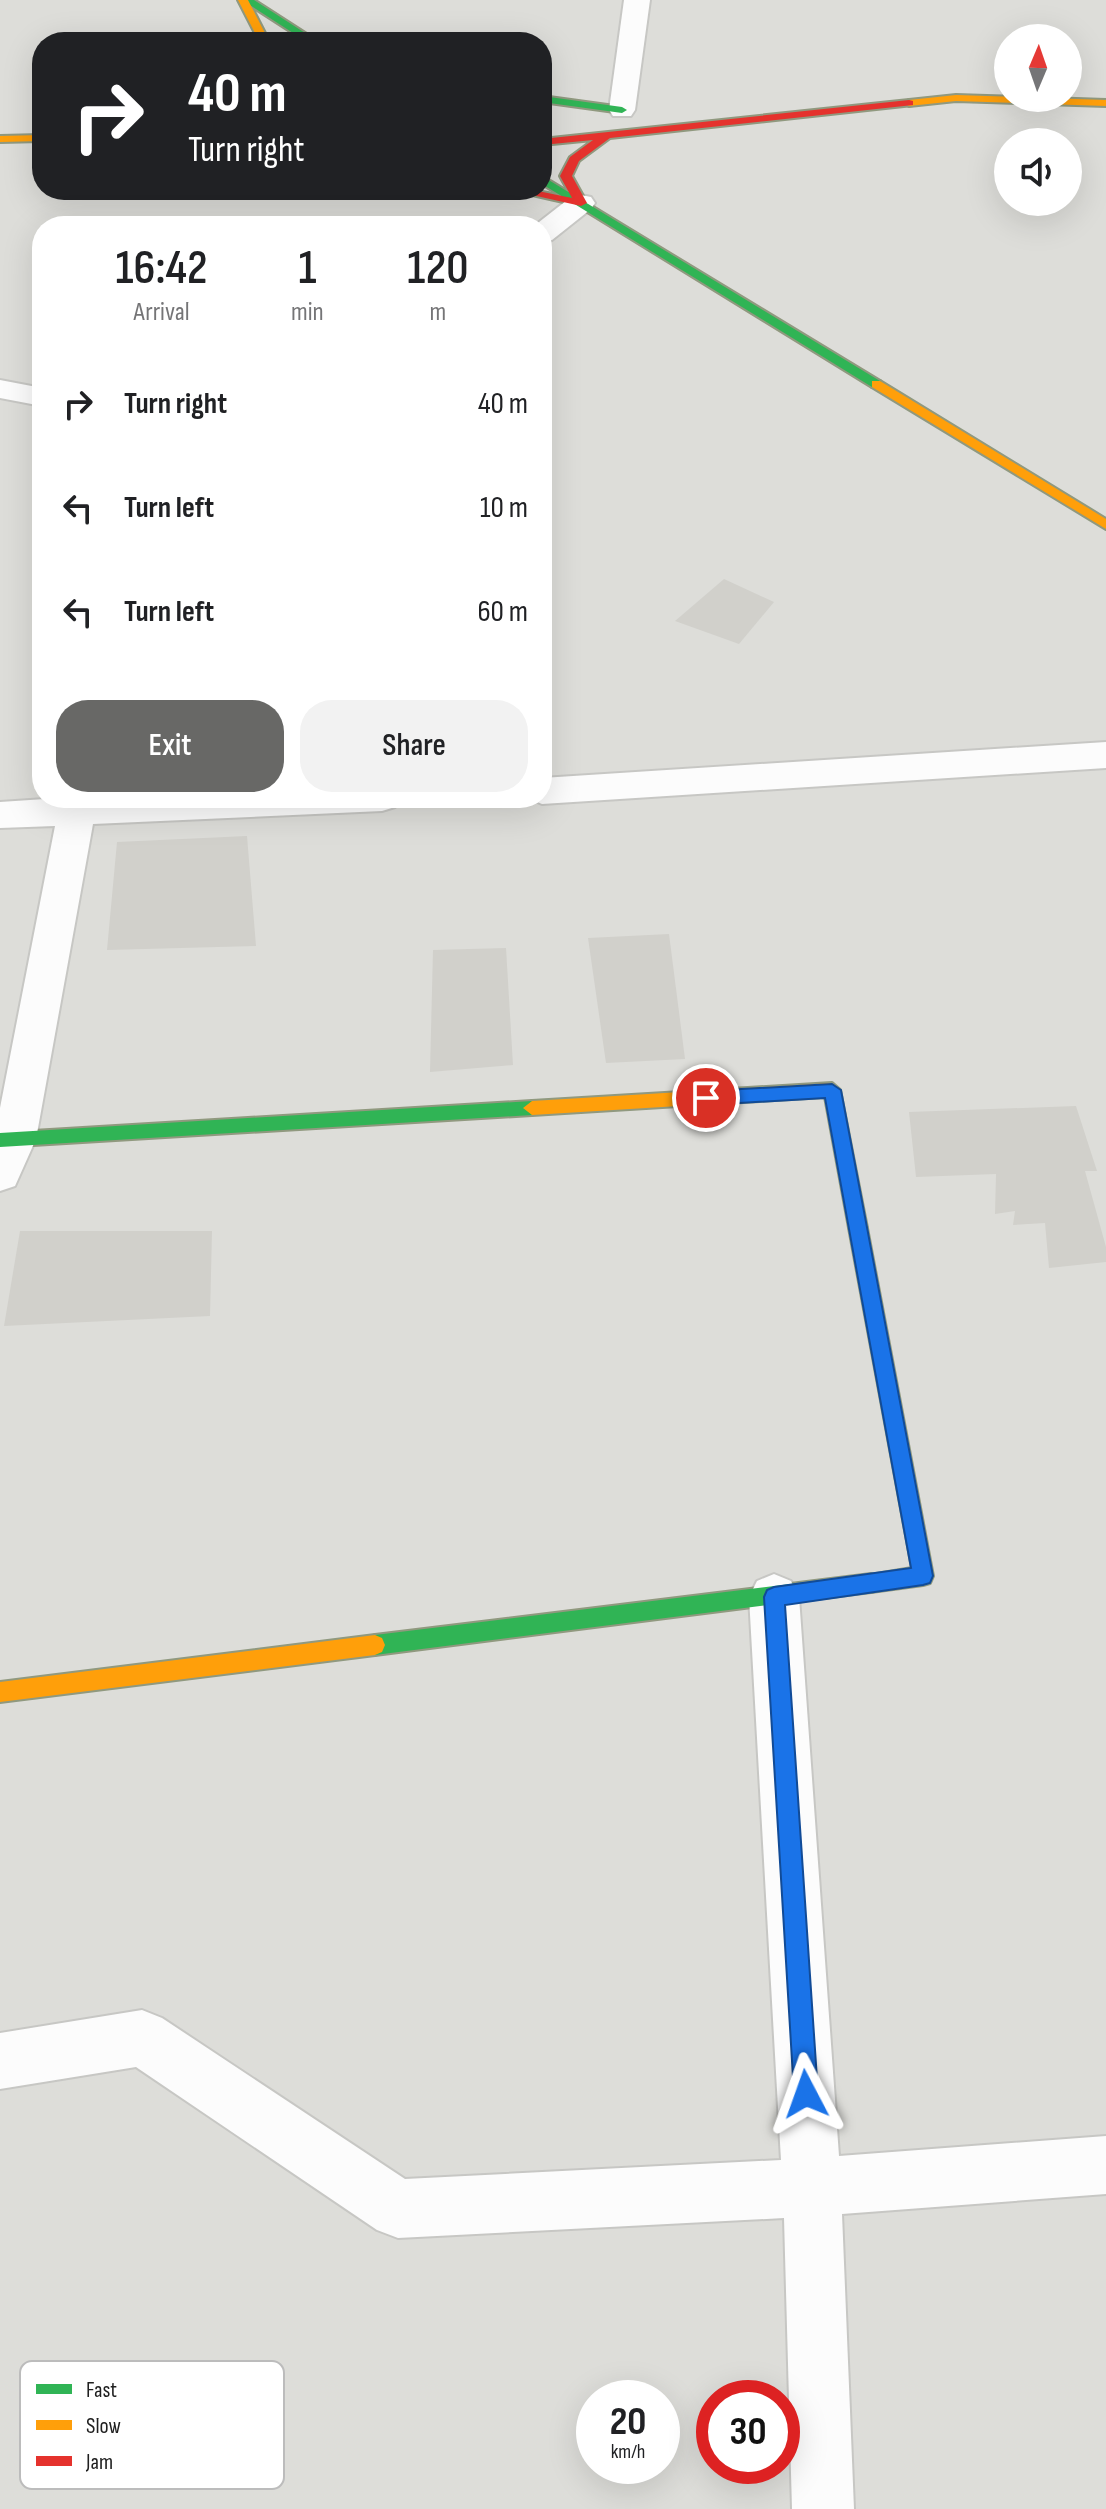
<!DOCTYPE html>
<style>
body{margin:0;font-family:"Sofia Sans Condensed",sans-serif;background:#f2f2f2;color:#202124;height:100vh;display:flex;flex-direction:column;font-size:30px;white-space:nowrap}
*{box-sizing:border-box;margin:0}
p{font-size:26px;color:#757577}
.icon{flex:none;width:44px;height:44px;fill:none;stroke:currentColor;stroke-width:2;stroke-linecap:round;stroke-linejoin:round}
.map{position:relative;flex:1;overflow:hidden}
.drawer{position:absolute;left:32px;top:216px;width:520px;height:592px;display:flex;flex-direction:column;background:#fff;border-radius:32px;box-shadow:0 8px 32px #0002}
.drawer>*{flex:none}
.guide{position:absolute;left:32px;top:32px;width:520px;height:168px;border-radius:32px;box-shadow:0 8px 32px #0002;background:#202124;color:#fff;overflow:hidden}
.needle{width:52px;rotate:2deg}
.controls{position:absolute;left:994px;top:24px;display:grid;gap:16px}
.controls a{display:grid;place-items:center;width:88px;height:88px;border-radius:50%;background:#fff;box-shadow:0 8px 32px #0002;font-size:40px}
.speed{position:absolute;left:576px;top:2380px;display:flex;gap:16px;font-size:40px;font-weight:700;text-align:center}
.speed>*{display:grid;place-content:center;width:104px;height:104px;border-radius:50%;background:#fff;box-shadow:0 8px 32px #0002;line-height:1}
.speed small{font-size:20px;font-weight:400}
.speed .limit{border:12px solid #d22;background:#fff;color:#111}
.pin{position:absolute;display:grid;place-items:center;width:68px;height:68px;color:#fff;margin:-34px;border:4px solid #fff;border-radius:50%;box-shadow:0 2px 8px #0007}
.me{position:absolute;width:88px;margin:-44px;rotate:356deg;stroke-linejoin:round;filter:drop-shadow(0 0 6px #0008)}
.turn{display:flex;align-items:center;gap:28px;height:168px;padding:0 24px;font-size:36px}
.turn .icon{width:104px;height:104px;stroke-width:2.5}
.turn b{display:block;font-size:56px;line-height:68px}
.eta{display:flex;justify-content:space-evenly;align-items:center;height:136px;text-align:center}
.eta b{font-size:48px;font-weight:600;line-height:56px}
.action{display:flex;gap:16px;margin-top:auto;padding:16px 24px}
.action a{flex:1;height:92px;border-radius:32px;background:#686866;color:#fff;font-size:32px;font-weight:600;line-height:92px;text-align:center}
.action a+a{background:#f2f2f2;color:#202124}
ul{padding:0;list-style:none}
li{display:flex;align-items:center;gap:24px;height:104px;padding:0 24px}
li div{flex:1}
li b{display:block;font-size:30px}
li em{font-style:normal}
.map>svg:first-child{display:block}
.residential{fill:#ddddd9;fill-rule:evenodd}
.building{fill:#d1d0cb}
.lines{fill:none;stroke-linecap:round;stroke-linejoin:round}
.street-casing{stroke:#c7c7c4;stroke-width:4}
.fast-casing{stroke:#90997f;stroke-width:4}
.slow-casing{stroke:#90997f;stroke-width:4}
.jam-casing{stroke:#90997f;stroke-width:4}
.street{fill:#fcfcfc;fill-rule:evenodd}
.fast{fill:#30b455;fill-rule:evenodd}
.slow{fill:#ff9f0a;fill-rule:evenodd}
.jam{fill:#e5322d;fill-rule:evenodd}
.route{fill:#1a73e8;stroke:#114b97;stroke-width:2}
.key{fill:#fff;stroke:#bcbcbc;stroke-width:2}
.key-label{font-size:22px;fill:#202020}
</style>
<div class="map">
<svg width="1106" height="2509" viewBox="0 0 1106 2509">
<rect width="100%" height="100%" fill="#eeeee8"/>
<path class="residential" d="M0 0H1106V2509H0ZM1008 38H1068V98H1008ZM42 42H542V190H42ZM1008 142H1068V202H1008ZM42 226H542V798H42ZM594 2398H662V2466H594ZM714 2398H782V2466H714Z"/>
<g class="building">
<polygon points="724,579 774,602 739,644 675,621"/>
<polygon points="247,836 256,946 107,950 117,842"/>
<polygon points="669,934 685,1059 606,1063 588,938"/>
<polygon points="506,948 513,1065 430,1072 433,950"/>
<polygon points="1076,1106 1097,1171 1085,1171 1106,1247 1106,1262 1049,1268 1045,1223 1013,1225 1015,1211 995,1214 996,1174 916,1177 909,1112"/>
<polygon points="20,1231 212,1231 210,1316 4,1326"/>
</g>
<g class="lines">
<g class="street-casing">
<g id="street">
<polygon points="624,0 650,0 635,110 631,116 613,116 609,110"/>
<polygon points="581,195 591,197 595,203 591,209 552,240 542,243 542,226 534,226 571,197"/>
<polygon points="0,380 42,388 42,406 0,398"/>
<polygon points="1106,742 1106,768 542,804 528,798 542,798 542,778"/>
<polygon points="401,798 395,807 382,811 93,824 36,1139 15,1186 0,1191 0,1108 55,826 0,828 0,802 60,798"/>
<polygon points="774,1574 791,1581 799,1597 839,2156 1106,2136 1106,2194 842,2214 854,2509 792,2509 784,2218 398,2238 377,2230 136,2067 0,2089 0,2033 142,2010 162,2018 405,2179 781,2160 749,1597 757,1581"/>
</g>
</g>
<g class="fast-casing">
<g id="fast">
<polygon points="242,0 254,0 319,42 307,42"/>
<polygon points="542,96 622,107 627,110 622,113 542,102"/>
<polygon points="542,176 880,381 882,384 872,387 542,184"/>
<polygon points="532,1101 541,1108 532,1115 0,1147 0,1133"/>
<polygon points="871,1574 878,1576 881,1583 878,1590 871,1592 375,1655 368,1652 365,1645 368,1638 375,1635"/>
</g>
</g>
<g class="slow-casing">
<g id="slow">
<polygon points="238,0 248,0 266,35 265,42 255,42 256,35"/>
<polygon points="956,95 1106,100 1106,106 956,101 909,106 904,103 909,100"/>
<polygon points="42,135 42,141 0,142 0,136"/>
<polygon points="872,381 880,381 1106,519 1106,529 872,387"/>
<polygon points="832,1083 840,1090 867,1228 864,1233 852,1233 849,1228 825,1097 532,1115 523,1108 532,1101"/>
<polygon points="375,1635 382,1638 385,1645 382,1652 375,1655 0,1702 0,1682"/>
</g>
</g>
<g class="jam-casing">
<g id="jam">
<polygon points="909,100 913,101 913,105 610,138 579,161 572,176 587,203 581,206 510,190 533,190 572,198 560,176 570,157 593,140 542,145 542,139"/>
<polygon points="858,1221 864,1223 867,1228 933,1576 930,1583 923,1585 871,1592 864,1590 861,1583 864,1576 912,1568 849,1228 852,1223"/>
</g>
</g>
<use href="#street" class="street"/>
<use href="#fast" class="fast"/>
<use href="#slow" class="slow"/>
<use href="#jam" class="jam"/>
</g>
<polygon class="route" points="832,1084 841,1090 933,1576 930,1583 923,1585 785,1605 818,2094 814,2102 806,2106 798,2102 794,2094 764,1597 767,1590 774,1587 911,1568 825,1098 706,1105 698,1098 706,1091"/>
<rect x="20" y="2361" width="264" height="128" rx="12" class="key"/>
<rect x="36" y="2384" width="36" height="10" fill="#30b455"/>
<rect x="36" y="2420" width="36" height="10" fill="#ff9f0a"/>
<rect x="36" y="2456" width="36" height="10" fill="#e5322d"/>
<g class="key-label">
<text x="86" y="2397">Fast</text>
<text x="86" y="2433">Slow</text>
<text x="86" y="2469">Jam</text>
</g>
</svg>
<div class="controls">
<a><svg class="needle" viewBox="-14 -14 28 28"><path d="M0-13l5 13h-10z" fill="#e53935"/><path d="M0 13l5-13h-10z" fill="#757577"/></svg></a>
<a><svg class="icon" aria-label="sound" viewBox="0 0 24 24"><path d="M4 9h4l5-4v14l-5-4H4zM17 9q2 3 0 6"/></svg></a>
</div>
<div class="speed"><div>20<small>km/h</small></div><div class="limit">30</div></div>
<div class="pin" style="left:706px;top:1098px;background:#d93025"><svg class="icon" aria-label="arrive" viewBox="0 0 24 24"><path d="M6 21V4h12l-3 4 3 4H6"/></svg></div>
<svg class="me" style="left:806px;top:2094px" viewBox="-20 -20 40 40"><path d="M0-17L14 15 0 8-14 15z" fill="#1a73e8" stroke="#fff" stroke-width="4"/></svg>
<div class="guide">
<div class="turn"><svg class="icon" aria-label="right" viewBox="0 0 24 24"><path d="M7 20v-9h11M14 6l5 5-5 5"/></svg><div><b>40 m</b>Turn right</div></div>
</div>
<section class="drawer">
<div class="eta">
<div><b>16:42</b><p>Arrival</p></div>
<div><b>1</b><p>min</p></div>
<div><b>120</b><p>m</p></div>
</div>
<ul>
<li><svg class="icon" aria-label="right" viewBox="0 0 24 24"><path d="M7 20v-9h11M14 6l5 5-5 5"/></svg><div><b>Turn right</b></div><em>40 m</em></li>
<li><svg class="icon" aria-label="left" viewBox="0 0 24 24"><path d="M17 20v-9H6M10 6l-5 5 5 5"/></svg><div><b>Turn left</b></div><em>10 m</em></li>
<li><svg class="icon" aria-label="left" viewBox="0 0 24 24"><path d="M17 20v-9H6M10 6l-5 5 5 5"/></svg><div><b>Turn left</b></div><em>60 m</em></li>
</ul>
<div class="action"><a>Exit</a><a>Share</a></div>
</section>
</div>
